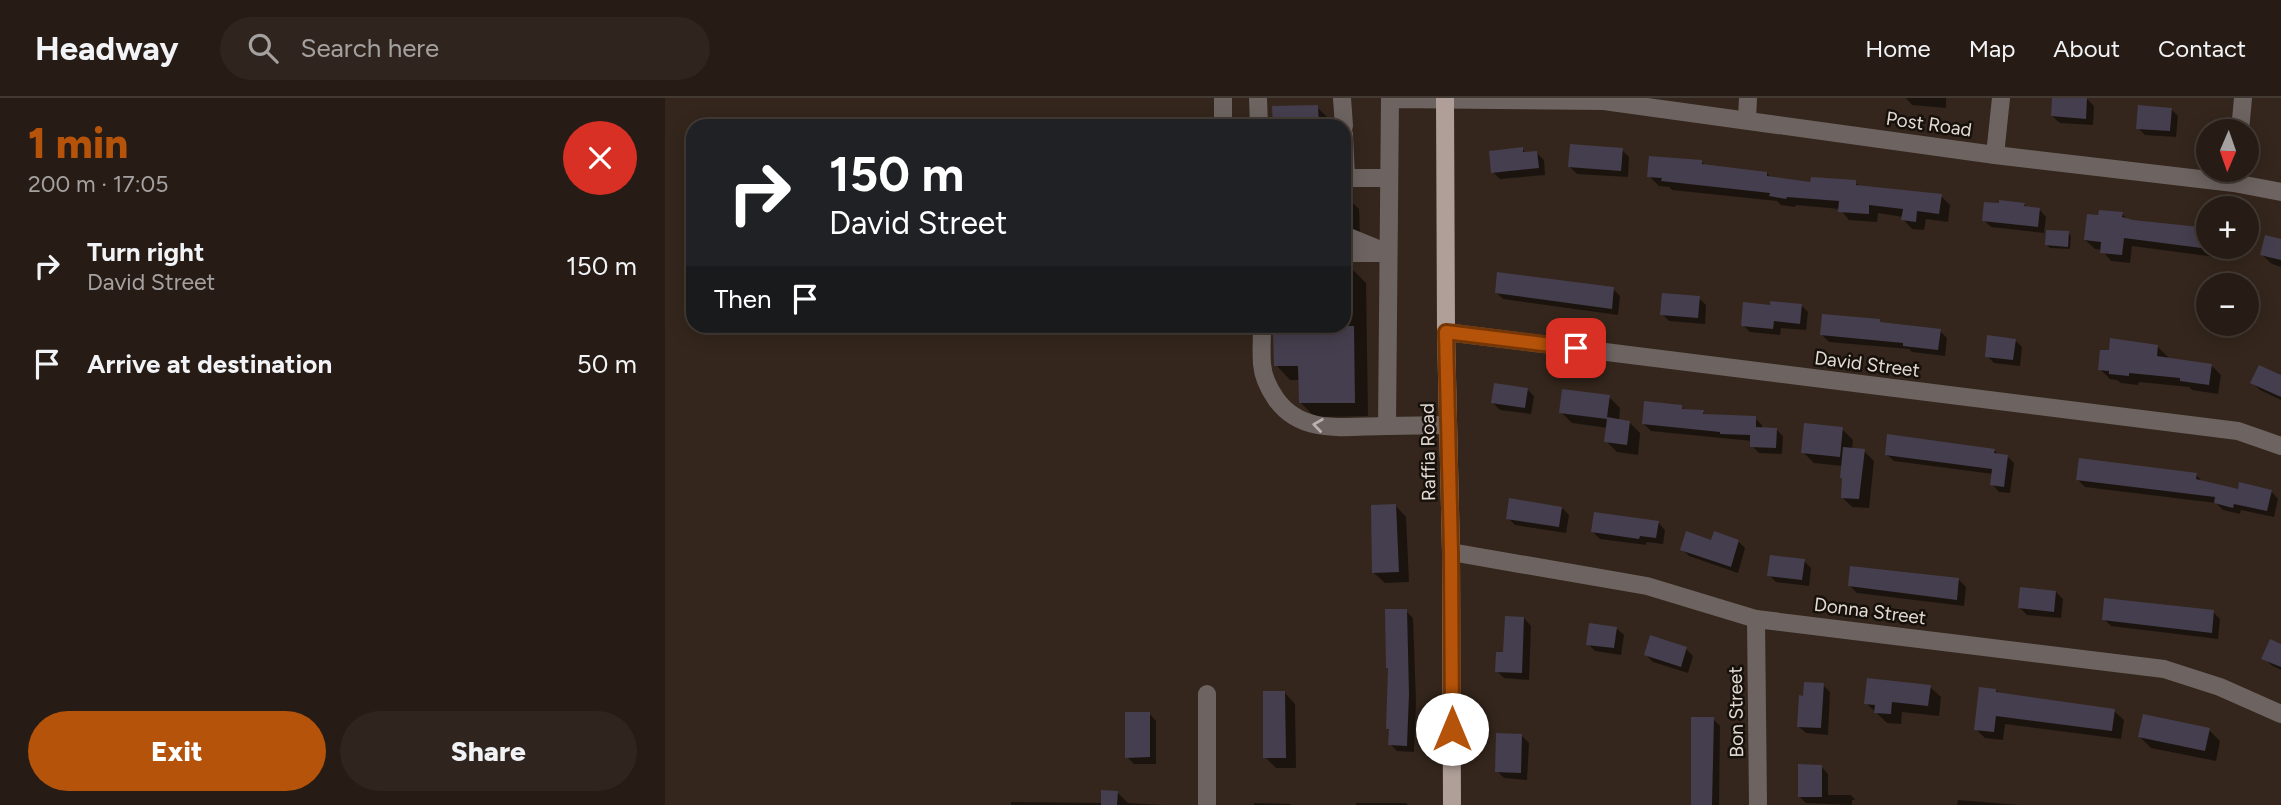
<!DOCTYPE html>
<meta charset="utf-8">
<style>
body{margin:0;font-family:Figtree,sans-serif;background:#2f251e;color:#f1f3f6;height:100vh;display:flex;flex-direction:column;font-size:26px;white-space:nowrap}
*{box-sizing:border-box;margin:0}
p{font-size:23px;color:#a4a1a0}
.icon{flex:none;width:38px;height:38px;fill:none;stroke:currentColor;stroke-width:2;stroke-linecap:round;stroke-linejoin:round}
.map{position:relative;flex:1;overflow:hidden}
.sheet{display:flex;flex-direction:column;background:#271c15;width:665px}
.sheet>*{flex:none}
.hud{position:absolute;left:21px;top:21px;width:665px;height:214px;border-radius:21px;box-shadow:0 4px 18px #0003,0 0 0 2px #433a34;background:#202124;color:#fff;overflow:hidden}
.needle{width:46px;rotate:182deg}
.buttons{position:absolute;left:1531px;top:21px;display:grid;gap:14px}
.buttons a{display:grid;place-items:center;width:63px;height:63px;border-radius:50%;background:#271c15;box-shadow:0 4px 18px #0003,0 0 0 2px #433a34;font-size:35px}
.pin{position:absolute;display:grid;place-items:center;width:60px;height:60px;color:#fff;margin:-30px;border-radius:14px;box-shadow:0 4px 10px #0006}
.me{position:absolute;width:77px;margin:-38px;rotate:0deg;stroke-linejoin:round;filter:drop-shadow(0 0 5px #0008)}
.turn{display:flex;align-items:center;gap:24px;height:147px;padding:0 28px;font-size:32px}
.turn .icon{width:91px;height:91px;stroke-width:2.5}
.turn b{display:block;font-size:49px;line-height:60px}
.then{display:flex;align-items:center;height:66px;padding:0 28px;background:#0003;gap:14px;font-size:26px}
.round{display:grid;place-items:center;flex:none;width:74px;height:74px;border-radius:37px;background:#2f251e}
.overview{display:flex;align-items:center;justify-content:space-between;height:119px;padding:0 28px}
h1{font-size:42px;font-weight:800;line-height:52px;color:#b45309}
.button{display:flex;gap:14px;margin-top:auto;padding:14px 28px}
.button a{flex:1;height:80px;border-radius:42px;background:#b45309;color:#fff;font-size:28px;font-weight:800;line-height:80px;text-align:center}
.button a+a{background:#2f251e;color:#f1f3f6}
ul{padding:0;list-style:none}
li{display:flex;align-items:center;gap:21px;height:98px;padding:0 28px}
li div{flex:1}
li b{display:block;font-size:26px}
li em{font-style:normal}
header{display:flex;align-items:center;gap:42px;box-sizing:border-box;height:98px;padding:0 35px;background:#271c15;border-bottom:2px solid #433a34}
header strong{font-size:33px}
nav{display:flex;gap:38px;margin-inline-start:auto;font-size:24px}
.search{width:490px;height:63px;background:#2f251e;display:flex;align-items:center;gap:18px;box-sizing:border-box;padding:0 24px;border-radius:38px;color:#a4a1a0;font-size:26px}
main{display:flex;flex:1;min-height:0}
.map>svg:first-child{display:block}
.shadow{fill:#0007}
.building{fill:#453e4e}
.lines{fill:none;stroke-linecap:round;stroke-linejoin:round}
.minor{stroke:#6d6461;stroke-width:18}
.major{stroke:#b09e98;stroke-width:18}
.oneway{stroke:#bab1ac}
.route-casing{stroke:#753606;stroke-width:18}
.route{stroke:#b45309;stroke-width:12}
.labels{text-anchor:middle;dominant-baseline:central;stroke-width:5;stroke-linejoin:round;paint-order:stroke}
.street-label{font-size:19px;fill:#e4dad4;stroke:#17110c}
</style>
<header>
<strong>Headway</strong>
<div class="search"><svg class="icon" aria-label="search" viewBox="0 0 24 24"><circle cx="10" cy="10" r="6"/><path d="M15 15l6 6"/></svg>Search here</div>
<nav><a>Home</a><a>Map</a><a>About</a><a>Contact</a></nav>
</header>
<main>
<section class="sheet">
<div class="overview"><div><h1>1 min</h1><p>200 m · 17:05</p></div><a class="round" style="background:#d93025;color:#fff"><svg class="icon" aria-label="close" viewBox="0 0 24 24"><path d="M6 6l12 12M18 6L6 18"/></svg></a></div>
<ul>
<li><svg class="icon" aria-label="right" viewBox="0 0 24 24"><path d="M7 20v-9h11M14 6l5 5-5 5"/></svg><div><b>Turn right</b><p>David Street</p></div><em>150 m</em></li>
<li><svg class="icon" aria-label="arrive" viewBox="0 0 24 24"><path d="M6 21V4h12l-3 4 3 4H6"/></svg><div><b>Arrive at destination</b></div><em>50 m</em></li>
</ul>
<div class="button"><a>Exit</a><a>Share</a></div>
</section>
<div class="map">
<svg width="1616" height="707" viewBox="0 0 1616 707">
<rect width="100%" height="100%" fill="#34261c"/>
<g class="shadow">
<polygon points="1241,0 1281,0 1281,10 1247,7"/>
<polygon points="1389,0 1422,1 1429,8 1428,27 1395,25 1387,18"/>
<polygon points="652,9 667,24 667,28 609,28"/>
<polygon points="1506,11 1513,18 1511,39 1480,37 1473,30"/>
<polygon points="857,51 862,56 872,55 879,62 880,77 835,81 828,74"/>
<polygon points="957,52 964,59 963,79 912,76 905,69"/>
<polygon points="1037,64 1041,68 1102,75 1106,80 1147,86 1190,84 1196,90 1276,98 1285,107 1283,124 1261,121 1259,132 1247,131 1238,121 1238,119 1213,115 1212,124 1184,122 1175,111 1131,107 1130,109 1116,107 1112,103 1007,92 1004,89 994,88 984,78"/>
<polygon points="679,97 694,111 695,140 679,143"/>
<polygon points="1359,106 1362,110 1374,111 1381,119 1379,135 1326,129 1319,122"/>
<polygon points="1457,116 1464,123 1544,149 1560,149 1558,160 1467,148 1465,165 1446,163 1437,152 1430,151 1420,142"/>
<polygon points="1403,135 1406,138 1405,151 1385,150 1382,147"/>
<polygon points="1616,143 1616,169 1607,166 1597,157"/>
<polygon points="679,171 687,171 701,185 703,318 650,319 636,305 635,282 625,282 611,267 609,228 679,228"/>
<polygon points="948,191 955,198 953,217 838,201 831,194"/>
<polygon points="1034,200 1041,207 1040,226 1004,223 997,216"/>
<polygon points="1136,207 1143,214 1141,232 1116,230 1115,237 1085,234 1078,227 1106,209"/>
<polygon points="1214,223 1217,226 1275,233 1282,240 1280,258 1247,254 1244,251 1164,244 1157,237"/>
<polygon points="1350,242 1357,249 1355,268 1329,265 1322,258"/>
<polygon points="1493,249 1503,259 1502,261 1546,267 1556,277 1553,296 1527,292 1524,289 1474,284 1473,287 1456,285 1452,282 1445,281 1435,271 1445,254"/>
<polygon points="1616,279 1616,302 1595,292 1588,285"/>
<polygon points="862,291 869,298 866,316 835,312 828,305"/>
<polygon points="944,299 955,310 954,323 964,324 975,335 973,357 952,354 941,343 943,330 907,325 896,314"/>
<polygon points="1016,309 1021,313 1038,314 1041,318 1090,320 1097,327 1097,331 1111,331 1118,338 1117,356 1094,355 1087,348 1087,343 986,333 979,326"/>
<polygon points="1177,331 1188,342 1187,352 1199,353 1209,363 1204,410 1187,409 1177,399 1178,368 1149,365 1138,354"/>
<polygon points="1329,352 1334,357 1342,358 1349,365 1345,395 1334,394 1327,386 1328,376 1229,363 1221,356"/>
<polygon points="1531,377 1539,385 1574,393 1606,393 1613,401 1609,419 1576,412 1575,416 1558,412 1551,405 1420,389 1413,382"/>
<polygon points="731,408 741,419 744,484 720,485 709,475"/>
<polygon points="897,410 904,417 901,435 850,427 843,420"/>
<polygon points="993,424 1000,432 998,446 981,444 981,447 935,441 928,434"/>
<polygon points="1073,443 1080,450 1073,475 1024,458 1017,451 1047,444"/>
<polygon points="1139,463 1146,470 1144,488 1111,484 1104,477"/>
<polygon points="1294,482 1301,489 1299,508 1192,495 1185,488"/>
<polygon points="1391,494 1398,501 1396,520 1362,517 1355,510"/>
<polygon points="741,513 748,520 751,604 749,654 732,653 725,646 725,633 722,630"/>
<polygon points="1548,514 1555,521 1553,541 1446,528 1439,521"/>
<polygon points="859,520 866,528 864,582 839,580 832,573"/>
<polygon points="951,530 959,537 956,557 930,553 923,546"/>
<polygon points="1616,548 1616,572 1606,567 1599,560"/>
<polygon points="1021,551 1028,558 1023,575 988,564 981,557"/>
<polygon points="1158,587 1165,594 1163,637 1141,635 1133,628 1140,599"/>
<polygon points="1265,589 1276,599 1274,618 1237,614 1236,626 1222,625 1201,605"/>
<polygon points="1331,592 1335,596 1449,613 1459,622 1456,641 1340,626 1338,642 1320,640 1311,631"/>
<polygon points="620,595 630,606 631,670 611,670 600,659"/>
<polygon points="484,615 491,623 491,666 469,666 462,659"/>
<polygon points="1048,621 1055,628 1054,707 1027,707"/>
<polygon points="1544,632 1555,643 1551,663 1486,650 1475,639"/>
<polygon points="857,638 864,645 862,682 839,680 832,673"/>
<polygon points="1156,668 1163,676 1163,697 1186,697 1190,702 1187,702 1187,707 1141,705 1134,698"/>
<polygon points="452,694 463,705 497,707 346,707 346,704 438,705"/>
<polygon points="1293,702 1354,707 1292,707"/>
<polygon points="589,705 625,706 626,707 589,707"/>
<polygon points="691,705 741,705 743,707 691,707"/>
</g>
<g class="building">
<polygon points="1387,0 1422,0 1421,21 1386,18"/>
<polygon points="653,7 654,28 608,28 607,8"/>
<polygon points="1473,7 1507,10 1505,33 1471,31"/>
<polygon points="905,46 958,50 956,73 903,69"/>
<polygon points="858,49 858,54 872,53 874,70 826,75 824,53"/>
<polygon points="984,58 1037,62 1037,66 1102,74 1102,78 1145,84 1146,79 1191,82 1191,87 1277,96 1274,116 1252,113 1251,124 1236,122 1238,111 1204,107 1204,116 1173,114 1174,103 1122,99 1121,101 1104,98 1105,95 996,83 997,80 982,79"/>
<polygon points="1334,102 1360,105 1359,108 1375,110 1373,129 1317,123 1319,104 1334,105"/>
<polygon points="1434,112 1458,114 1457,119 1468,122 1544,130 1544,151 1459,140 1457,157 1435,155 1436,144 1419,142 1422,116 1433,117"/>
<polygon points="1381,132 1404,133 1403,149 1380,147"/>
<polygon points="1600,137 1616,141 1616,162 1595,157"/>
<polygon points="832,174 949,189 947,211 830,195"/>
<polygon points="997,195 1035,198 1033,220 995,217"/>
<polygon points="1105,203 1137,206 1135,226 1109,223 1108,231 1076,228 1078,204 1105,207"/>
<polygon points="1157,216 1215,221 1215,224 1276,231 1273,252 1238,248 1238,245 1155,237"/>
<polygon points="623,228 689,228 690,305 634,305 633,268 609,268 608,234 623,234"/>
<polygon points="1322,237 1351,241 1348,262 1320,259"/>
<polygon points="1445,240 1493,247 1492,258 1547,266 1544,287 1515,283 1515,280 1464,275 1464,278 1444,276 1444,273 1433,272 1435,252 1444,252"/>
<polygon points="1594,267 1616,277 1616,299 1585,285"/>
<polygon points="829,285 863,290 860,310 826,305"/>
<polygon points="897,291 945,297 942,319 965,323 962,347 939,344 942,321 894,315"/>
<polygon points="979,303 1017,307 1017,311 1039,312 1038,316 1091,318 1091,329 1112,330 1111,350 1085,349 1085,337 1055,336 1055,334 977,326"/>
<polygon points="1139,325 1178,329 1175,359 1136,355"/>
<polygon points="1222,336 1330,351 1329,355 1343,357 1339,389 1325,387 1327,371 1220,357"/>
<polygon points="1178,349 1200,351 1194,401 1176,400 1177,380 1175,380"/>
<polygon points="1414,360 1532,375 1531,381 1573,391 1574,384 1607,392 1602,413 1569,406 1568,410 1549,405 1550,399 1411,382"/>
<polygon points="844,400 897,409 894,429 841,421"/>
<polygon points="731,406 734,474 707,475 706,407"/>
<polygon points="929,414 994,423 991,440 975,438 974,441 926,434"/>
<polygon points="1021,433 1046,442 1049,433 1074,442 1066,469 1015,452"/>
<polygon points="1105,457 1140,461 1137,482 1102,478"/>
<polygon points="1185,468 1294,480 1292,502 1183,488"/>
<polygon points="1355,489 1391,493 1389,514 1353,510"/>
<polygon points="1439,500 1549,512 1547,535 1437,522"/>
<polygon points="720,511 742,511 744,596 742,648 723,647 724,631 721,631 723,570 721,570"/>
<polygon points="840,518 859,519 857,575 830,574 831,554 838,554"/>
<polygon points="924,525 952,529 949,550 921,547"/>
<polygon points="985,537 1022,549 1016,569 979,557"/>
<polygon points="1605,541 1616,546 1616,569 1596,561"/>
<polygon points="1202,580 1266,587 1263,608 1227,604 1226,616 1209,615 1210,607 1199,606"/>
<polygon points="1139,584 1159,585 1156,630 1132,629 1134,597 1138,598"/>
<polygon points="1314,589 1331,591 1331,594 1450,611 1447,633 1331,618 1329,634 1309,632"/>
<polygon points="598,593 620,593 621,660 598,660"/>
<polygon points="460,614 485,614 485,659 460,660"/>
<polygon points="1478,616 1545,630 1540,653 1473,639"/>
<polygon points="1026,619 1049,619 1047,707 1026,707"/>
<polygon points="831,635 857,636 856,675 830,674"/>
<polygon points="1133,666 1157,667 1157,699 1133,699"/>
<polygon points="436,692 453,693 452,707 436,707"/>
</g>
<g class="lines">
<g class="minor">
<polyline points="558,0 558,28"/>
<polyline points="593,0 594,28"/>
<polyline points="677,0 679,28"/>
<polyline points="1082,22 1083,0"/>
<polyline points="1575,33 1578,0"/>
<polyline points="679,36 681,80 724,80"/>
<polyline points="1330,57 1336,0"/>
<polyline points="679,137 723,155"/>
<polyline points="679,155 717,155"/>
<path d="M597 228C597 240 596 253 597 266 598 278 604 291 611 301 637 338 682 328 722 328"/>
<polyline points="781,234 1573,333 1616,348"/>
<polyline points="783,327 722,328 725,1 939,3 1330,57 1569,85 1616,94"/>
<polyline points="786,454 982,488 1091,521 1499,571 1555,589 1616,616"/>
<polyline points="1091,521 1093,707"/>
<polyline points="542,707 542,596"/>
</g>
<polyline class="major" points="780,0 781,234 786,454 787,707"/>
</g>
<defs><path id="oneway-chevron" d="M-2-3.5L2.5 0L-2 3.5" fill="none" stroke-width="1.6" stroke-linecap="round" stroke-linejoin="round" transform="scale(1.75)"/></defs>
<use class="oneway" href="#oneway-chevron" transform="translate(653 327) rotate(-172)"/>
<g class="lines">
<g class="route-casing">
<polyline id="route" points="787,631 786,454 781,234 911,250"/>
</g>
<use href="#route" class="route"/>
</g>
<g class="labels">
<g class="street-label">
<text transform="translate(1264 26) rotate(8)">Post Road</text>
<text transform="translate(1202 266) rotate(7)">David Street</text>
<text transform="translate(763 354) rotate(-91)">Raffia Road</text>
<text transform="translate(1205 513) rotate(7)">Donna Street</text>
<text transform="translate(1071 614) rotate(-91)">Bon Street</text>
</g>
</g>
</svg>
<div class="buttons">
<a><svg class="needle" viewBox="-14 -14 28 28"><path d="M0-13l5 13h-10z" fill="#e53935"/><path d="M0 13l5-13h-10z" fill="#a4a1a0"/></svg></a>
<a>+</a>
<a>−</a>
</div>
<div class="pin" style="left:911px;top:250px;background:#d93025"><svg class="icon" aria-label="arrive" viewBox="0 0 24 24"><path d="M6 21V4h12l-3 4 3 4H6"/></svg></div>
<svg class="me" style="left:787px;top:631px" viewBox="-20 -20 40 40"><circle r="19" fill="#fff"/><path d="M0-13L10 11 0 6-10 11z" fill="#b45309"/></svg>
<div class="hud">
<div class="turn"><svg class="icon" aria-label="right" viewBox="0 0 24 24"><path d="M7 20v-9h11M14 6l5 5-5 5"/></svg><div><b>150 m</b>David Street</div></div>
<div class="then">Then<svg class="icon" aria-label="arrive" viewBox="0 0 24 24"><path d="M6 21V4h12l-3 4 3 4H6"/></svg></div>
</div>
</div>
</main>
